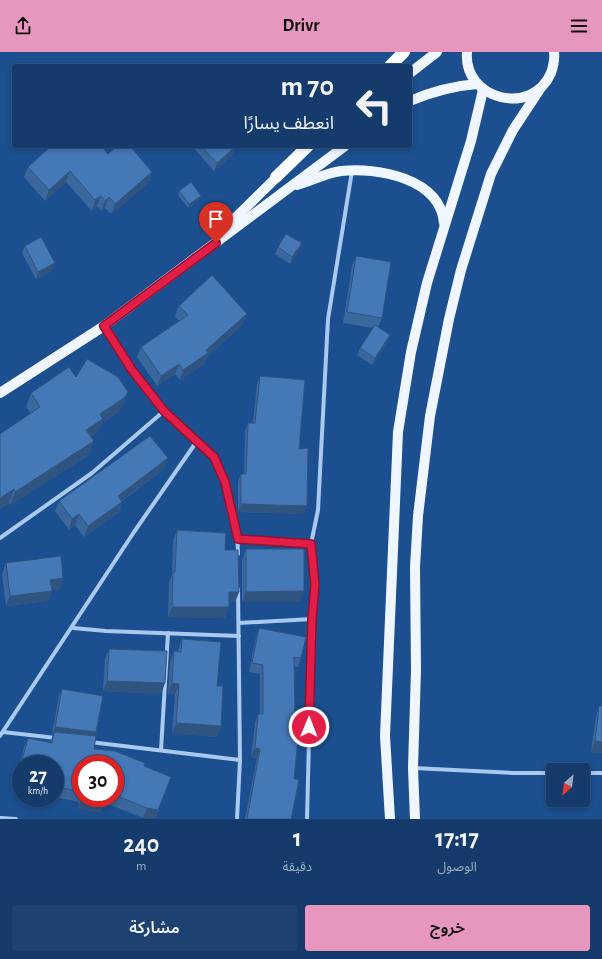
<!DOCTYPE html>
<html lang="ar">
<meta charset="utf-8">
<style>
body{margin:0;font-family:"Alegreya Sans","Noto Sans Arabic",sans-serif;background:#1d4271;color:#f1f3f6;direction:rtl;height:100vh;display:flex;flex-direction:column;font-size:15px;white-space:nowrap}
*{box-sizing:border-box;margin:0}
p{font-size:13px;color:#9dadc1}
.icon{flex:none;width:22px;height:22px;fill:none;stroke:currentColor;stroke-width:2;stroke-linecap:round;stroke-linejoin:round}
.map{position:relative;height:767px;overflow:hidden;direction:ltr}
.details{display:flex;flex-direction:column;background:#143b6b;flex:1}
.details>*{flex:none}
.banner{position:absolute;left:12px;top:12px;width:400px;height:84px;border-radius:4px;box-shadow:0 2px 6px #0003,0 0 0 1px #33557e;direction:rtl;background:#143b6b;color:#f1f3f6;overflow:hidden}
.needle{width:26px;rotate:208deg}
.fabs{position:absolute;left:546px;top:711px;display:grid;gap:8px}
.fabs a{display:grid;place-items:center;width:44px;height:44px;border-radius:4px;background:#143b6b;box-shadow:0 2px 6px #0003,0 0 0 1px #33557e;font-size:20px}
.speed{position:absolute;left:12px;top:703px;display:flex;gap:8px;font-size:20px;font-weight:700;text-align:center}
.speed>*{display:grid;place-content:center;width:52px;height:52px;border-radius:50%;background:#143b6b;box-shadow:0 2px 6px #0003,0 0 0 1px #33557e;line-height:1}
.speed small{font-size:10px;font-weight:400}
.speed .limit{border:6px solid #d22;background:#fff;color:#111}
.pin{position:absolute;display:grid;place-items:center;width:34px;height:34px;color:#fff;margin:-41px -17px;border-radius:50% 50% 50% 0;rotate:-45deg;box-shadow:0 0 4px #0007}
.pin .icon{rotate:45deg}
.me{position:absolute;width:44px;margin:-22px;rotate:1deg;stroke-linejoin:round;filter:drop-shadow(0 0 3px #0008)}
.turn{display:flex;align-items:center;gap:14px;height:84px;padding:0 12px;font-size:18px}
.turn .icon{width:52px;height:52px;stroke-width:2.5}
.turn b{display:block;font-size:28px;line-height:34px}
.eta{display:flex;justify-content:space-evenly;align-items:center;height:68px;text-align:center}
.eta b{font-size:24px;font-weight:600;line-height:28px}
.primary-button{display:flex;gap:8px;margin-top:auto;padding:8px 12px}
.primary-button a{flex:1;height:46px;border-radius:4px;background:#e797bd;color:#111;font-size:16px;font-weight:600;line-height:46px;text-align:center}
.primary-button a+a{background:#1d4271;color:#f1f3f6}
header{display:flex;justify-content:space-between;align-items:center;height:52px;padding:0 12px;background:#e797bd;color:#111;font-size:18px;font-weight:600}
.map>svg:first-child{display:block}
.lines{fill:none;stroke-linecap:round;stroke-linejoin:round}
.street{stroke:#a9c9ee;stroke-width:4}
.primary{stroke:#f0f6ff;stroke-width:10}
.highway{stroke:#fff;stroke-width:12}
.wall{fill:#3a679d;fill-rule:evenodd}
.shaded-wall{fill:#305480}
.building{fill:#4478b7;stroke:#305480}
.route-casing{stroke:#92132f;stroke-width:10}
.route{stroke:#e11d48;stroke-width:7}
</style>
<header><svg class="icon" aria-label="menu" viewBox="0 0 24 24"><path d="M4 6h16M4 12h16M4 18h16"/></svg>Drivr<svg class="icon" aria-label="share" viewBox="0 0 24 24"><path d="M12 15V3M7 8l5-5 5 5M5 13v7h14v-7"/></svg></header>
<div class="map">
<svg width="602" height="767" viewBox="0 0 602 767">
<rect width="100%" height="100%" fill="#1b4f8f"/>
<g class="lines">
<g class="street">
<path d="M104 274C122 303 140 333 163 358 177 373 204 390 214 406 228 427 238 477 238 502"/>
<polyline points="0,486 92,421 164,359"/>
<polyline points="238,487 311,492"/>
<polyline points="239,571 312,567"/>
<polyline points="73,576 106,579 239,584"/>
<polyline points="3,680 56,686"/>
<polyline points="0,684 134,480 197,389"/>
<polyline points="90,690 240,708"/>
<polyline points="161,698 168,581"/>
<polyline points="413,716 513,721 553,721"/>
<polyline points="583,721 602,721"/>
<polyline points="0,766 16,767"/>
<polyline points="237,767 240,708 238,537"/>
<polyline points="307,767 312,567 315,533 311,492 318,458 328,267 352,119"/>
</g>
<g class="primary">
<path d="M467 0C463 48 532 65 551 21 553 15 555 7 554 0"/>
<polyline points="410,21 437,0"/>
<path d="M410 49C433 39 452 34 477 32"/>
<path d="M297 133C311 129 326 121 341 119 377 115 440 126 444 171"/>
<polyline points="220,181 282,120"/>
<polyline points="0,341 104,274 345,94"/>
<polyline points="390,767 385,684 398,380 411,300 427,231 471,89 483,38"/>
<polyline points="415,767 413,716 416,618 415,515 418,464 430,364 449,267 461,218 491,122 513,78 540,37"/>
</g>
<g class="highway">
<polyline points="390,14 404,0"/>
<polyline points="276,125 308,94"/>
</g>
</g>
<g class="wall">
<polygon points="192,94 239,94 235,97 233,102 214,119"/>
<polygon points="90,95 152,120 148,131 111,162 105,156 101,159 97,154 92,159 66,130 45,149 24,125 28,115"/>
<polygon points="179,139 200,147 188,156 178,143"/>
<polygon points="302,191 299,199 290,212 275,202 278,195"/>
<polygon points="25,194 52,219 36,227 22,201"/>
<polygon points="356,204 382,266 378,275 390,283 387,290 372,313 357,303 360,296 373,276 343,271 352,214"/>
<polygon points="179,254 243,272 207,305 204,312 180,328 175,322 157,334 137,305 141,295 179,269 175,264"/>
<polygon points="260,324 299,397 304,462 238,460 238,430 241,422 244,422 245,379 248,371 253,371 257,332"/>
<polygon points="76,325 128,340 123,353 119,359 101,372 98,380 91,385 89,403 10,453 9,451 0,457 0,382 31,362 26,355 31,341"/>
<polygon points="168,406 164,417 122,449 119,460 84,485 75,473 69,478 55,459 59,449"/>
<polygon points="177,478 225,498 239,540 235,550 229,550 225,566 168,565 169,530 172,523 173,489"/>
<polygon points="246,497 300,550 242,550 242,508"/>
<polygon points="6,511 60,537 52,538 48,549 6,554 2,522"/>
<polygon points="259,576 301,606 298,615 294,615 294,727 291,767 245,767 257,706 251,705 255,671 258,662 260,662 260,622 249,620 256,585"/>
<polygon points="182,587 217,634 221,674 217,685 172,681 175,642 168,642 170,610 174,599 178,599"/>
<polygon points="109,597 161,642 103,639 105,607"/>
<path d="M62 637 95 684 94 697 144 714 168 734 155 767 143 766 103 750 100 760 78 757 79 750 55 745V712H21V737L14 736 24 695 28 686 50 691 53 682H52L59 644ZM81 712H115V746H81Z"/>
<polygon points="599,654 602,701 591,700 596,664"/>
</g>
<g class="shaded-wall">
<polygon points="234,94 239,94 235,97 233,102 214,119 217,111"/>
<polygon points="70,119 66,130 45,149 49,138"/>
<polygon points="152,120 148,131 111,162 115,152"/>
<polygon points="101,144 97,154 92,159 95,148"/>
<polygon points="201,144 200,147 188,156 189,152"/>
<polygon points="109,145 105,156 101,159 105,149"/>
<polygon points="302,191 299,199 290,212 292,205"/>
<polygon points="55,211 52,219 36,227 38,220"/>
<polygon points="247,262 243,272 207,305 204,312 180,328 183,318"/>
<polygon points="390,283 387,290 372,313 375,306"/>
<polygon points="179,312 175,322 157,334 161,324"/>
<polygon points="128,340 123,353 119,359 101,372 98,380 81,392 86,378 100,362"/>
<polygon points="94,389 89,403 10,453 15,440"/>
<polygon points="168,406 164,417 114,454 118,444"/>
<polygon points="14,437 9,451 0,457 0,446"/>
<polygon points="122,450 119,460 84,485 88,474"/>
<polygon points="241,452 307,454 304,462 238,460"/>
<polygon points="79,462 75,473 69,478 72,467"/>
<polygon points="63,526 60,537 47,538 50,528"/>
<polygon points="52,539 48,549 6,554 10,544"/>
<polygon points="304,539 300,550 242,550 246,540"/>
<polygon points="229,540 239,540 235,550 225,550"/>
<polygon points="172,555 229,555 225,566 168,565"/>
<polygon points="107,629 165,631 161,642 103,639"/>
<polygon points="172,631 179,632 175,642 168,642"/>
<polygon points="176,671 221,674 217,685 172,681"/>
<polygon points="55,675 96,680 94,687 54,680 53,682 52,682"/>
<polygon points="595,689 602,690 602,701 591,700"/>
<polygon points="255,696 260,697 257,706 251,705"/>
<polygon points="168,734 155,767 143,766 147,756"/>
<polygon points="81,747 103,750 100,760 78,757"/>
</g>
<g class="building">
<polygon points="51,94 89,94 90,95 91,94 101,94 108,102 117,94 130,94 152,120 115,152 109,145 105,149 101,144 95,148 70,119 49,138 28,115"/>
<polygon points="201,94 236,94 217,111"/>
<polygon points="191,130 201,144 189,152 179,139"/>
<polygon points="286,182 302,191 292,205 278,195"/>
<polygon points="41,185 55,211 38,220 25,194"/>
<polygon points="356,204 391,210 382,266 347,260"/>
<polygon points="212,223 247,262 206,298 208,301 183,318 179,312 161,324 141,295 188,263 179,254"/>
<polygon points="375,273 390,283 375,306 360,296"/>
<polygon points="87,307 118,325 128,340 124,346 100,362 103,367 86,378 94,389 15,440 14,437 0,446 0,382 40,355 31,341 69,315 76,325"/>
<polygon points="260,324 305,328 299,397 308,396 307,454 241,452 241,422 246,422 248,371 255,371"/>
<polygon points="150,384 168,406 118,444 122,450 88,474 79,462 72,467 59,449"/>
<polygon points="177,478 226,481 225,498 238,498 239,540 229,540 229,555 172,555 173,520 175,520"/>
<polygon points="246,497 304,497 304,539 246,540"/>
<polygon points="61,504 63,526 50,528 52,539 10,544 6,511"/>
<polygon points="259,576 306,585 301,606 294,605 295,666 300,666 294,727 299,728 291,767 247,767 260,697 255,696 258,662 263,662 263,613 252,611"/>
<polygon points="182,587 221,590 217,634 223,634 221,674 176,671 179,632 172,631 174,599 181,600"/>
<polygon points="109,597 167,599 165,631 107,629"/>
<polygon points="62,637 103,644 96,680 55,675"/>
<polygon points="599,654 602,654 602,690 595,689"/>
<polygon points="54,680 96,684 94,697 115,699 145,711 144,714 171,725 158,758 147,756 115,743 115,712 81,712 81,740 55,734 55,712 21,712 28,686 52,691"/>
<polygon points="21,713 21,727 18,726"/>
<polygon points="82,746 104,746 103,750 81,747"/>
</g>
<g class="lines">
<g class="route-casing">
<polyline id="route" points="216,191 104,274 132,318 164,359 214,405 225,430 238,487 311,492 315,533 312,567 309,675"/>
</g>
<use href="#route" class="route"/>
</g>
</svg>
<div class="fabs">
<a><svg class="needle" viewBox="-14 -14 28 28"><path d="M0-13l5 13h-10z" fill="#e53935"/><path d="M0 13l5-13h-10z" fill="#9dadc1"/></svg></a>
</div>
<div class="speed"><div>27<small>km/h</small></div><div class="limit">30</div></div>
<div class="pin" style="left:216px;top:191px;background:#d93025"><svg class="icon" aria-label="arrive" viewBox="0 0 24 24"><path d="M6 21V4h12l-3 4 3 4H6"/></svg></div>
<svg class="me" style="left:309px;top:675px" viewBox="-20 -20 40 40"><circle r="17" fill="#e11d48" stroke="#fff" stroke-width="3"/><path d="M0-11L8 9 0 5-8 9z" fill="#fff"/></svg>
<div class="banner">
<div class="turn"><svg class="icon" aria-label="left" viewBox="0 0 24 24"><path d="M17 20v-9H6M10 6l-5 5 5 5"/></svg><div><b>70 m</b>انعطف يسارًا</div></div>
</div>
</div>
<section class="details">
<div class="eta">
<div><b>17:17</b><p>الوصول</p></div>
<div><b>1</b><p>دقيقة</p></div>
<div><b>240</b><p>m</p></div>
</div>
<div class="primary-button"><a>خروج</a><a>مشاركة</a></div>
</section>
